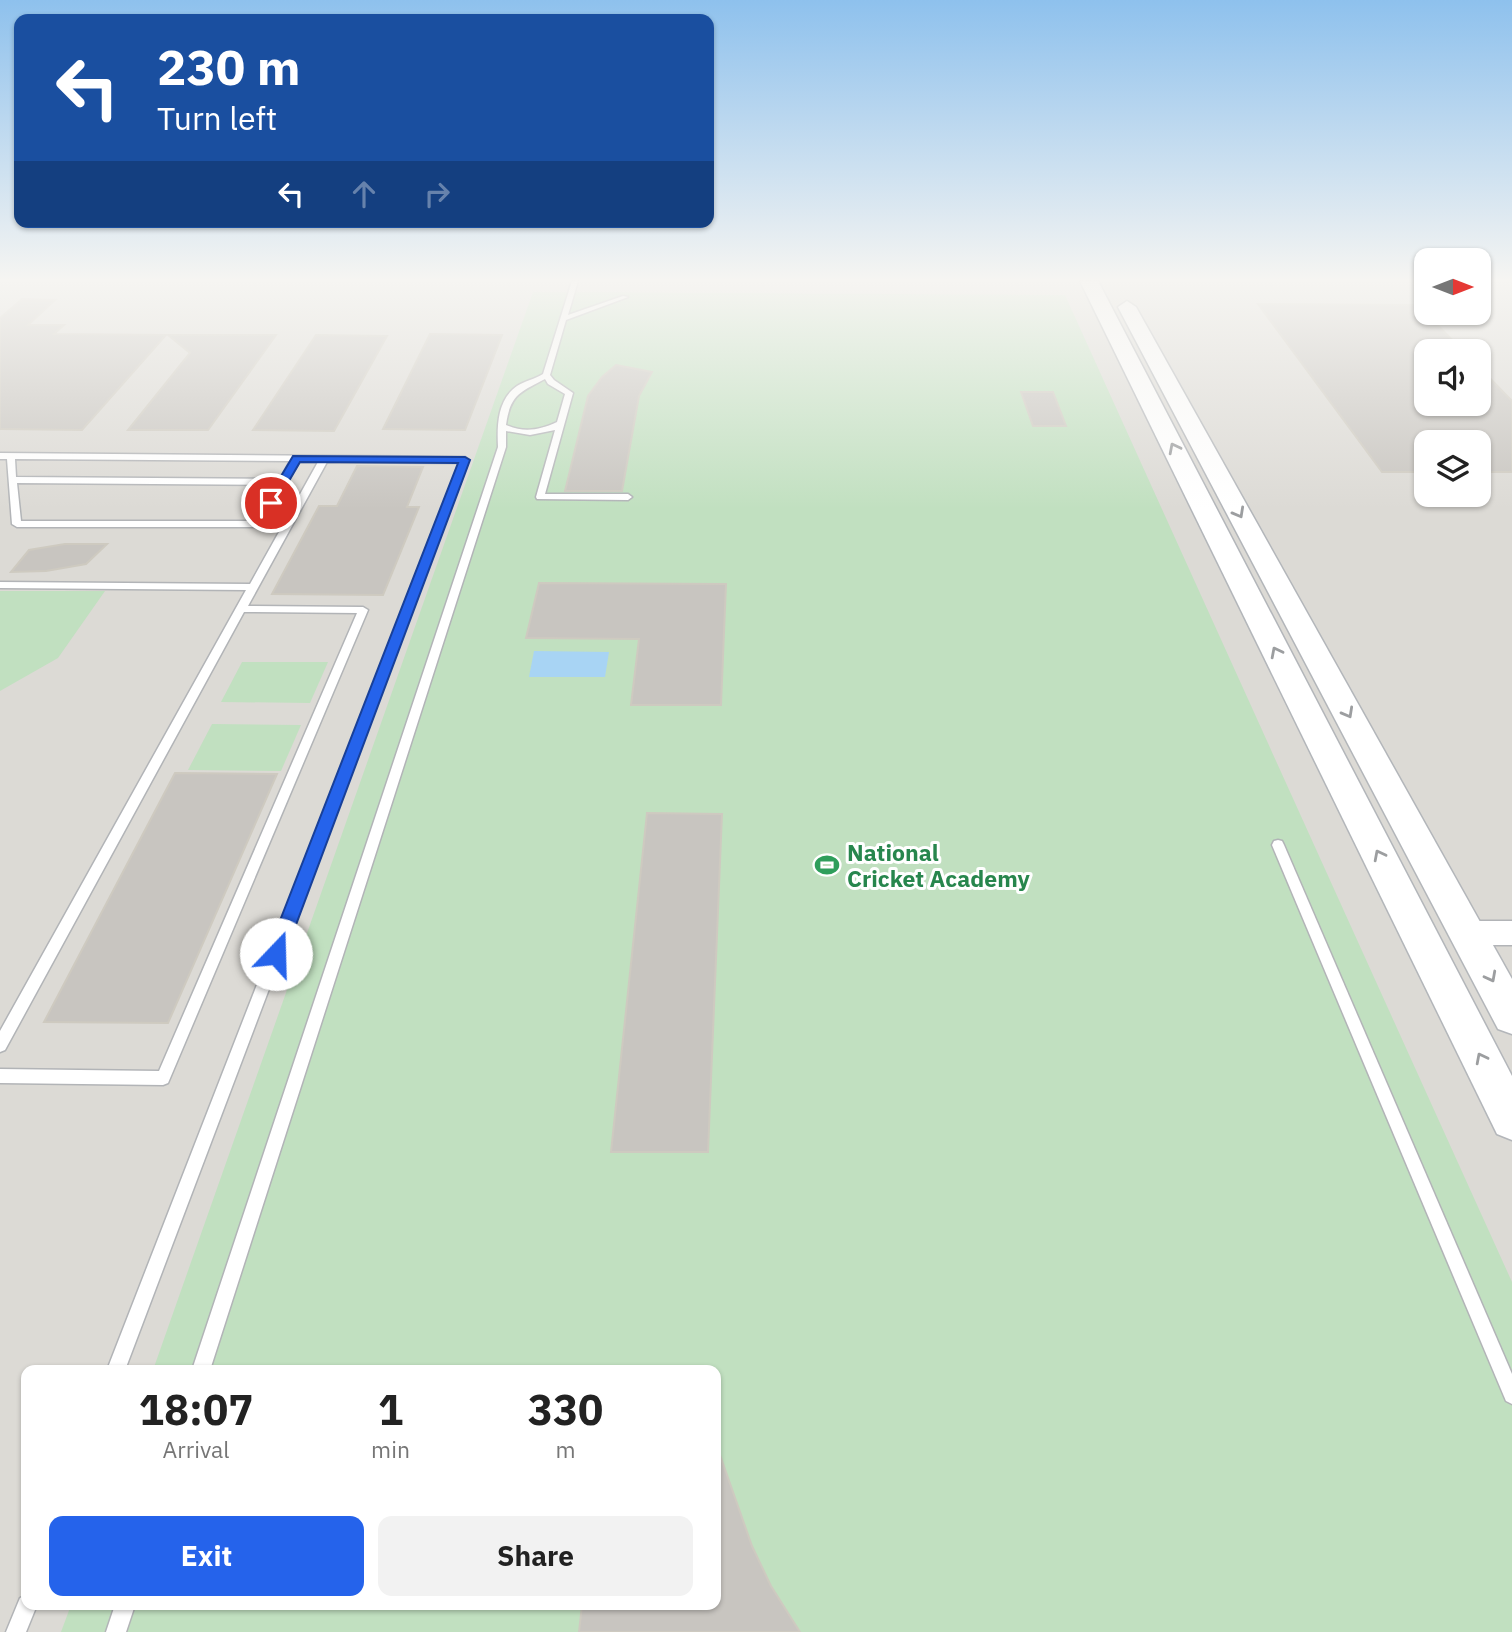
<!DOCTYPE html>
<style>
body{margin:0;font-family:"IBM Plex Sans",sans-serif;background:#f2f2f2;color:#222;height:100vh;display:flex;flex-direction:column;font-size:26px;white-space:nowrap}
*{box-sizing:border-box;margin:0}
p{font-size:23px;color:#767676}
.icon{flex:none;width:38px;height:38px;fill:none;stroke:currentColor;stroke-width:2;stroke-linecap:round;stroke-linejoin:round}
.map{position:relative;flex:1;overflow:hidden}
.drawer{position:absolute;left:21px;top:1365px;width:700px;height:245px;display:flex;flex-direction:column;background:#fff;border-radius:14px;box-shadow:0 2px 5px #0004}
.drawer>*{flex:none}
.banner{position:absolute;left:14px;top:14px;width:700px;height:214px;border-radius:14px;box-shadow:0 2px 5px #0004;background:#1a4fa0;color:#fff;overflow:hidden}
.needle{width:46px;rotate:90deg}
.buttons{position:absolute;left:1414px;top:248px;display:grid;gap:14px}
.buttons a{display:grid;place-items:center;width:77px;height:77px;border-radius:14px;background:#fff;box-shadow:0 2px 5px #0004;font-size:35px}
.pin{position:absolute;display:grid;place-items:center;width:60px;height:60px;color:#fff;margin:-30px;border:4px solid #fff;border-radius:50%;box-shadow:0 2px 7px #0007}
.me{position:absolute;width:77px;margin:-38px;rotate:21deg;stroke-linejoin:round;filter:drop-shadow(0 0 5px #0008)}
.turn{display:flex;align-items:center;gap:24px;height:147px;padding:0 28px;font-size:32px}
.turn .icon{width:91px;height:91px;stroke-width:2.5}
.turn b{display:block;font-size:49px;line-height:60px}
.lanes{display:flex;align-items:center;height:66px;padding:0 28px;background:#0003;justify-content:center;gap:35px;direction:ltr}
.lanes .off{opacity:.35}
.eta{display:flex;justify-content:space-evenly;align-items:center;height:119px;text-align:center}
.eta b{font-size:42px;font-weight:700;line-height:49px}
.primary-button{display:flex;gap:14px;margin-top:auto;padding:14px 28px}
.primary-button a{flex:1;height:80px;border-radius:14px;background:#2563eb;color:#fff;font-size:28px;font-weight:700;line-height:80px;text-align:center}
.primary-button a+a{background:#f2f2f2;color:#222}
.map>svg:first-child{display:block}
.industrial{fill:#dcdad5;fill-rule:evenodd}
.green{fill:#c1e0c0}
.water{fill:#a8d4f4}
.building{fill:#c8c5c0;stroke:#cecac0;stroke-width:2}
.lines{fill:none;stroke-linecap:round;stroke-linejoin:round}
.service-casing{stroke:#b2b4b7;stroke-width:3}
.minor-casing{stroke:#b2b4b7;stroke-width:3}
.secondary-casing{stroke:#b3b6ba;stroke-width:3}
.service{fill:#fff;fill-rule:evenodd}
.minor{fill:#fff;fill-rule:evenodd}
.secondary{fill:#fff;fill-rule:evenodd}
.oneway{stroke:#9c9ea0}
.route{fill:#2563eb;stroke:#184099;stroke-width:2}
.labels{text-anchor:middle;dominant-baseline:central;stroke-width:6;stroke-linejoin:round;paint-order:stroke}
.leisure-label{font-size:23px;font-weight:bold;fill:#27864d;stroke:#fff;text-anchor:start}
</style>
<div class="map">
<svg width="1512" height="1632" viewBox="0 0 1512 1632">
<rect width="100%" height="100%" fill="#ebe8e1"/>
<path class="industrial" d="M0 281H1426V313H1479V281H1512V1632H0ZM1426 352H1479V404H1426ZM1426 443H1479V495H1426ZM26 1370H716V1605H26Z"/>
<g class="green">
<polygon points="533,292 1065,295 1512,1282 1512,1632 61,1632 71,1605 716,1605 716,1370 153,1370"/>
<polygon points="0,591 105,591 58,658 0,691"/>
<polygon points="242,662 328,662 310,703 221,702"/>
<polygon points="212,724 301,725 281,771 188,770"/>
</g>
<polygon class="water" points="534,651 609,652 605,677 529,677"/>
<g class="building">
<polygon points="22,299 55,300 28,325 64,325 54,334 166,335 82,430 0,429 0,318"/>
<polygon points="1258,304 1418,305 1464,352 1426,352 1426,404 1479,404 1479,367 1512,401 1512,472 1479,472 1479,443 1426,443 1426,472 1382,472"/>
<polygon points="430,334 502,335 465,430 383,429"/>
<polygon points="168,335 276,335 208,430 128,430 190,353"/>
<polygon points="316,335 387,336 334,431 253,430"/>
<polygon points="616,365 652,372 639,396 622,491 565,491 588,396 602,377"/>
<polygon points="1021,392 1053,392 1066,426 1033,426"/>
<polygon points="357,466 423,467 407,507 419,507 383,595 272,594 319,506 337,506"/>
<polygon points="65,544 107,544 86,564 46,571 11,572 29,550"/>
<polygon points="539,583 726,584 721,705 631,705 639,639 526,638"/>
<polygon points="175,773 277,774 168,1023 44,1022"/>
<polygon points="647,813 722,814 708,1152 611,1152"/>
<polygon points="720,1455 752,1546 771,1586 800,1632 579,1632 582,1605 716,1605 716,1456"/>
</g>
<g class="lines">
<g class="service-casing">
<g id="service">
<path d="M572 281H578L568 315 623 296 628 297 566 320 550 375 554 380 573 393 545 494H628L632 497 628 500 537 499 536 497 555 430 530 435 506 431V447L210 1370H192L498 447C497 426 497 400 517 386 525 381 535 379 543 374ZM545 379 548 384 565 394 557 422C540 430 524 433 506 425 510 395 520 392 545 379Z"/>
<path d="M0 453 465 457 469 460 125 1370H107L460 463 327 462 248 606 363 607 368 610 168 1083 163 1085 0 1083V1069L159 1071 357 613 244 612 5 1050 0 1052V1031L246 590 0 588V582L250 584 318 462H299L264 524 259 527H17L12 524 7 459H0ZM15 459 290 461 280 479 16 477ZM17 483 277 485 256 521H21Z"/>
<polygon points="1278,840 1282,841 1284,845 1512,1374 1512,1404 1506,1401 1272,845 1274,841"/>
<polygon points="26,1595 26,1605 37,1605 26,1632 6,1632 20,1598"/>
<polygon points="115,1605 135,1605 126,1632 106,1632"/>
</g>
</g>
<g class="minor-casing">
<polygon id="minor" points="1467,921 1512,921 1512,945 1467,945 1457,941 1454,933 1457,925"/>
</g>
<g class="secondary-casing">
<g id="secondary">
<polygon points="1080,281 1098,281 1512,1076 1512,1140 1497,1134"/>
<polygon points="1127,301 1136,307 1512,979 1512,1034 1498,1029 1118,307"/>
</g>
</g>
<use href="#service" class="service"/>
<use href="#minor" class="minor"/>
<use href="#secondary" class="secondary"/>
</g>
<defs><path id="oneway-chevron" d="M-2-3.5L2.5 0L-2 3.5" fill="none" stroke-width="1.6" stroke-linecap="round" stroke-linejoin="round" transform="scale(1.75)"/></defs>
<g class="oneway">
<use href="#oneway-chevron" transform="translate(1174 448) rotate(-117)"/>
<use href="#oneway-chevron" transform="translate(1239 513) rotate(61)"/>
<use href="#oneway-chevron" transform="translate(1276 652) rotate(-117)"/>
<use href="#oneway-chevron" transform="translate(1348 713) rotate(61)"/>
<use href="#oneway-chevron" transform="translate(1379 855) rotate(-117)"/>
<use href="#oneway-chevron" transform="translate(1491 977) rotate(62)"/>
<use href="#oneway-chevron" transform="translate(1481 1058) rotate(-117)"/>
</g>
<linearGradient id="sky" x2="0" y2="1"><stop stop-color="#8ec1ed"/><stop offset="0.55" stop-color="#f6f5f2"/><stop offset="1" stop-color="#f6f5f2" stop-opacity="0"/></linearGradient>
<rect width="1512" height="509" fill="url(#sky)"/>
<polygon class="route" points="293,456 465,457 470,460 285,954 282,960 276,962 269,960 267,954 458,463 300,462 275,505 267,505 265,503"/>
<defs>
<g id="stadium-bare" transform="scale(1.89)"><path d="M0-5a6.5 5 0 1 0 0 10a6.5 5 0 1 0 0-10ZM-3.5-1.8h7v3.6h-7Z" fill="#2e9e5b" stroke="#fff" stroke-width="2.5" paint-order="stroke"/></g>
</defs>
<g fill-rule="evenodd">
<use href="#stadium-bare" x="827" y="865"/>
</g>
<g class="labels">
<g class="leisure-label">
<text x="847" y="852">National<tspan x="847" dy="26">Cricket Academy</tspan></text>
</g>
</g>
</svg>
<div class="buttons">
<a><svg class="needle" viewBox="-14 -14 28 28"><path d="M0-13l5 13h-10z" fill="#e53935"/><path d="M0 13l5-13h-10z" fill="#767676"/></svg></a>
<a><svg class="icon" aria-label="sound" viewBox="0 0 24 24"><path d="M4 9h4l5-4v14l-5-4H4zM17 9q2 3 0 6"/></svg></a>
<a><svg class="icon" aria-label="layers" viewBox="0 0 24 24"><path d="M12 4l9 5-9 5-9-5zM3 14l9 5 9-5"/></svg></a>
</div>
<div class="pin" style="left:271px;top:503px;background:#d93025"><svg class="icon" aria-label="arrive" viewBox="0 0 24 24"><path d="M6 21V4h12l-3 4 3 4H6"/></svg></div>
<svg class="me" style="left:276px;top:954px" viewBox="-20 -20 40 40"><circle r="19" fill="#fff"/><path d="M0-13L10 11 0 6-10 11z" fill="#2563eb"/></svg>
<div class="banner">
<div class="turn"><svg class="icon" aria-label="left" viewBox="0 0 24 24"><path d="M17 20v-9H6M10 6l-5 5 5 5"/></svg><div><b>230 m</b>Turn left</div></div>
<div class="lanes"><svg class="icon" aria-label="left" viewBox="0 0 24 24"><path d="M17 20v-9H6M10 6l-5 5 5 5"/></svg><svg class="icon off" aria-label="ahead" viewBox="0 0 24 24"><path d="M12 20V5M6 11l6-6 6 6"/></svg><svg class="icon off" aria-label="right" viewBox="0 0 24 24"><path d="M7 20v-9h11M14 6l5 5-5 5"/></svg></div>
</div>
<section class="drawer">
<div class="eta">
<div><b>18:07</b><p>Arrival</p></div>
<div><b>1</b><p>min</p></div>
<div><b>330</b><p>m</p></div>
</div>
<div class="primary-button"><a>Exit</a><a>Share</a></div>
</section>
</div>
